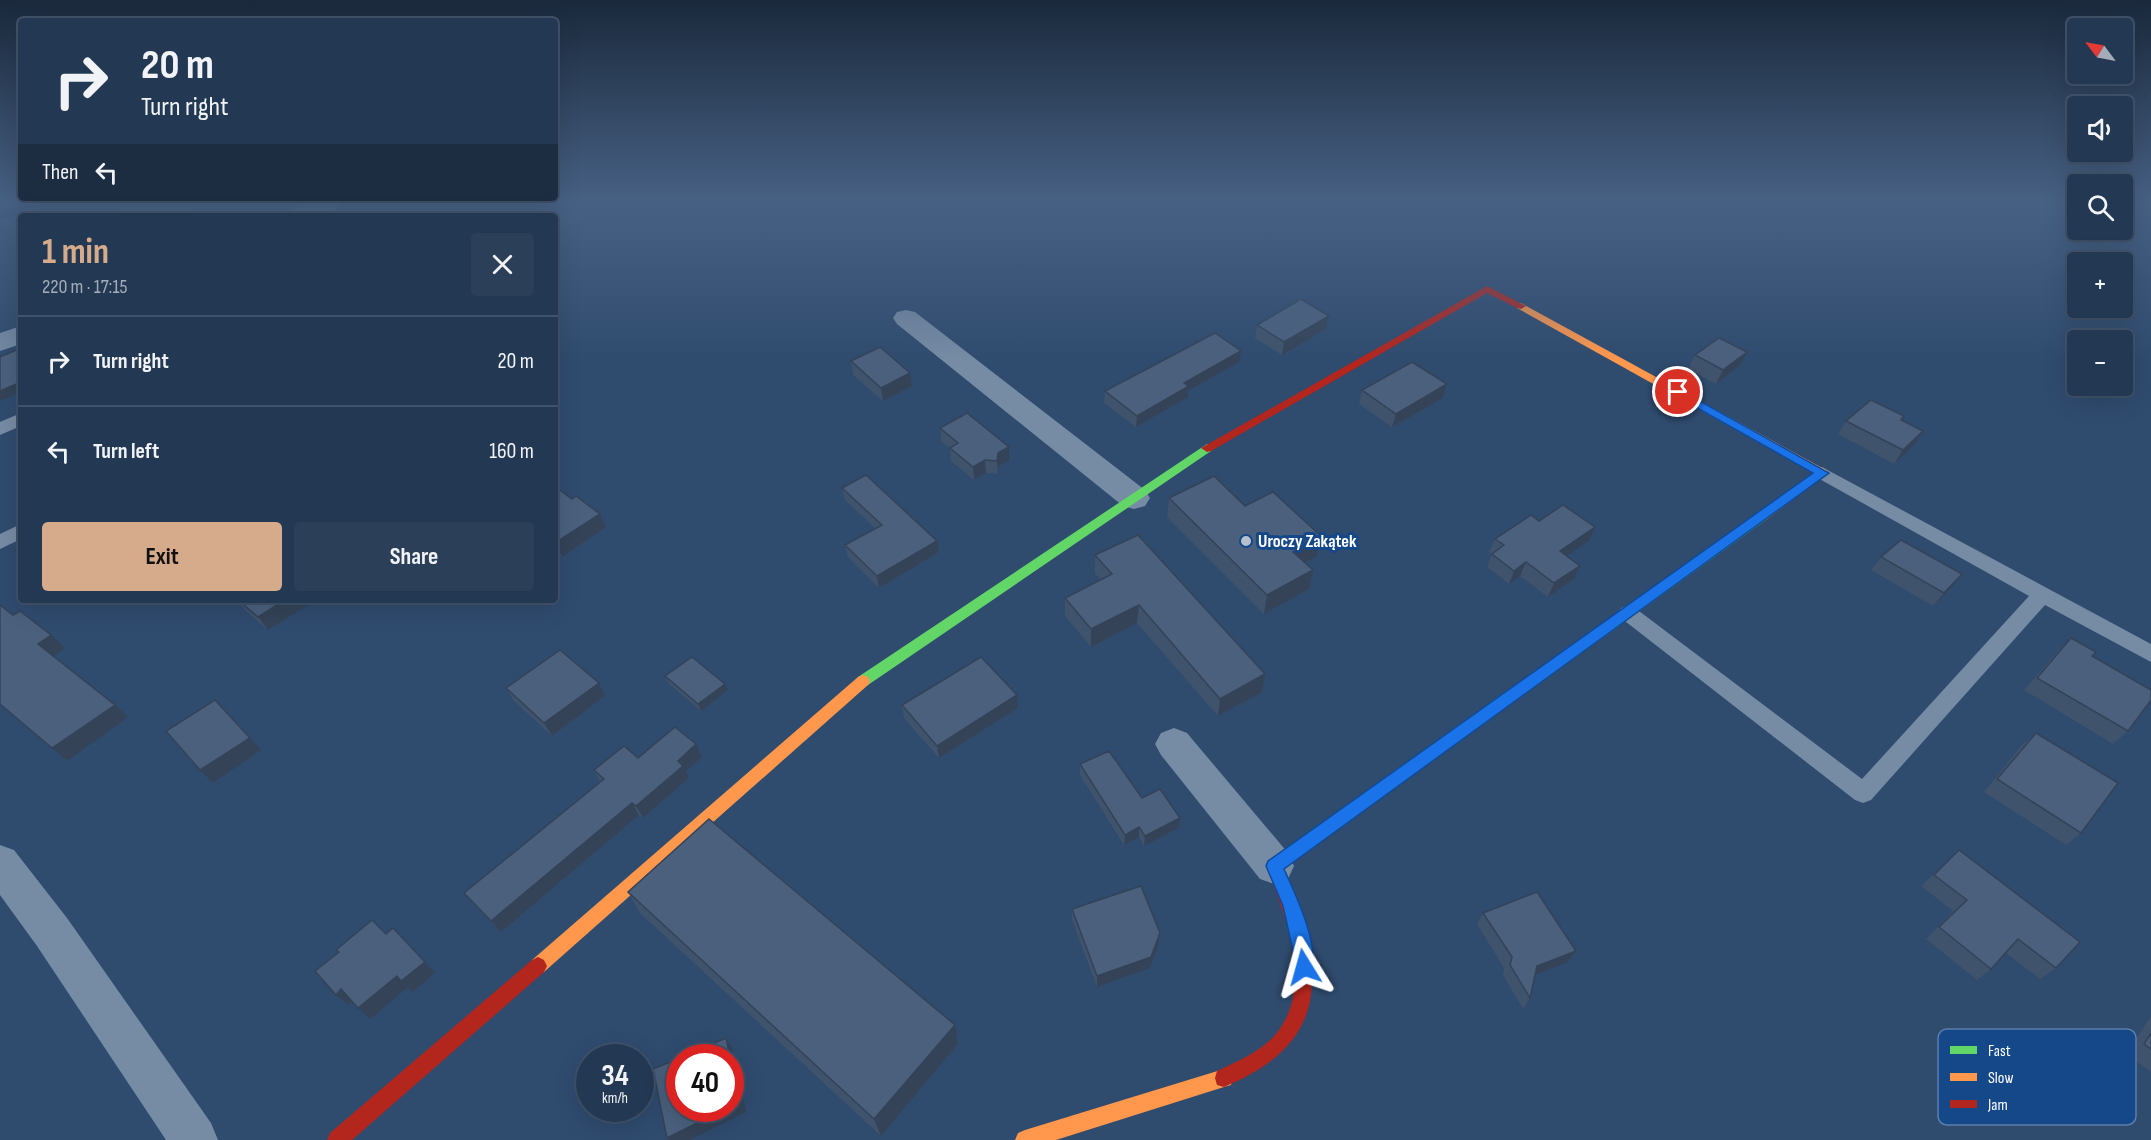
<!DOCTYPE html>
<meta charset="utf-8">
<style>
body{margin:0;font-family:"Sofia Sans Condensed",sans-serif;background:#2b3f59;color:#f1f3f6;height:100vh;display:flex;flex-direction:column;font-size:22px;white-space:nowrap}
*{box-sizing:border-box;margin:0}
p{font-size:20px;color:#a3acb8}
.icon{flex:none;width:33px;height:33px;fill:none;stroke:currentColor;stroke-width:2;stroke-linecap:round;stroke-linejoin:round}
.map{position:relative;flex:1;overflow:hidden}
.side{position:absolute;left:18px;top:213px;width:540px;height:390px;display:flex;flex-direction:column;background:#233852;border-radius:6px;box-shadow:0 6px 24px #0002,0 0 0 2px #405269}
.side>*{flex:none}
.top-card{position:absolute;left:18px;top:18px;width:540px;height:183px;border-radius:6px;box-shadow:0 6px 24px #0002,0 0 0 2px #405269;background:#233852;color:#f1f3f6;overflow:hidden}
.needle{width:39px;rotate:302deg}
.controls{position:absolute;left:2067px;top:18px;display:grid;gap:12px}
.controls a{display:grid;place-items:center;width:66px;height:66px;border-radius:6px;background:#233852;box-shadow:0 6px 24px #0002,0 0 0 2px #405269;font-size:30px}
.speed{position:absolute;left:576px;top:1044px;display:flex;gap:12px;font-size:30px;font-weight:700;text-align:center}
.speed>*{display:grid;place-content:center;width:78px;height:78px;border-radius:50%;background:#233852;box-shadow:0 6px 24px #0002,0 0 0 2px #405269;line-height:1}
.speed small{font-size:15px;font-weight:400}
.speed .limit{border:9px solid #d22;background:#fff;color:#111}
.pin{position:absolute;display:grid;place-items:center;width:51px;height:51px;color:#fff;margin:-26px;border:3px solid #fff;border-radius:50%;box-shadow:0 2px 6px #0007}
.me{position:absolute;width:66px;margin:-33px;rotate:352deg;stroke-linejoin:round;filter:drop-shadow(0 0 4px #0008)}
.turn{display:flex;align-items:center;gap:21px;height:126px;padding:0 24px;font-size:27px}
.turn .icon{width:78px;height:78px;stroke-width:2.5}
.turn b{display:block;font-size:42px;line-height:51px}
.then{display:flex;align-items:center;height:57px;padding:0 24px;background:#0003;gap:12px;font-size:22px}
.round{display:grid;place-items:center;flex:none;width:63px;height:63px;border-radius:6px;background:#2b3f59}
.head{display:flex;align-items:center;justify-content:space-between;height:102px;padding:0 24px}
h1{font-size:36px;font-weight:700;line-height:45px;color:#d6ab8b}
.action{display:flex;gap:12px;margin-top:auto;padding:12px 24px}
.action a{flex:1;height:69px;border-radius:6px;background:#d6ab8b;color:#111;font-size:24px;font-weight:700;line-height:69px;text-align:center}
.action a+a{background:#2b3f59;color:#f1f3f6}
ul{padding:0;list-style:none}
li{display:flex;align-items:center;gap:18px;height:90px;padding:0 24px;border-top:2px solid #405269}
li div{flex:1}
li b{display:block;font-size:22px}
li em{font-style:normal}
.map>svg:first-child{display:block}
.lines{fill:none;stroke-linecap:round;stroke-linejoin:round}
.stream{stroke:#103566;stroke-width:8}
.lane{fill:#768ba4;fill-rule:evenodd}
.street{fill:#768ba4;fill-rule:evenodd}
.fast{fill:#63d668;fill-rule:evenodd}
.slow{fill:#ff974d;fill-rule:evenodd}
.jam{fill:#b3261e;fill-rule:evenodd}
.wall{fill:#40536c}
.shaded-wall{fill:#344358}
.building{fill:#4a607d;stroke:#344358;stroke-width:1.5}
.route{fill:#1a73e8;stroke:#114b97;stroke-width:1.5}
.poi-dot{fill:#b6c0cc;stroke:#154888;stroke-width:2}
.labels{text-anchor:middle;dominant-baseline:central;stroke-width:6;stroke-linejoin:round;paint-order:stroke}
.poi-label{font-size:18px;font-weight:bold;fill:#fff;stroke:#154888;text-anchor:start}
.key{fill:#154888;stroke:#5b7fac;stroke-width:1.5}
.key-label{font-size:16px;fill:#fff}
</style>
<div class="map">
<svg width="2151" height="1140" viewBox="0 0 2151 1140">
<rect width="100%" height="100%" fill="#2f4b6e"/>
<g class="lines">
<polyline class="stream" points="0,215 10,213 30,201"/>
<g class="lane">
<polygon points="21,413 21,426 0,435 0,422"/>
<polygon points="1822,467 2151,644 2151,662 2045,605 1871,800 1863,803 1855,800 1621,618 1618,613 1621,608 1628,605 1635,608 1862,779 2029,596 1816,477 1813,473 1816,469"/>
<polygon points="21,524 21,539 0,549 0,534"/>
</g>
<g class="street">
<path d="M313 201H344C332 219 305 216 286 216L289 211Z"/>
<polygon points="906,310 915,312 1145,490 1150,498 1145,506 1134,509 1123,506 897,324 893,318 897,312"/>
<polygon points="21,326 21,344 0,351 0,333"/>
<polygon points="1174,728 1187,733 1288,853 1294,866 1288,879 1274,884 1260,879 1161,755 1155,744 1161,733"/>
<polygon points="0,845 14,850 67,918 211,1123 218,1140 166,1140 37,946 0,895"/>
</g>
<g class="fast">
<polygon points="1207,444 1213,448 1211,451 868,685 863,687 858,685 856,681 858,677"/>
<polygon points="1762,511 1767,513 1768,516 1767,519 1283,869 1285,873 1283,878 1277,881 1271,878 1266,866 1268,861"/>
</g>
<g class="slow">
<polygon points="1521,303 1826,470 1828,473 1767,519 1757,519 1756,516 1757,513 1813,473 1517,308 1516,306"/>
<polygon points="863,675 868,677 870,681 868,685 544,972 538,975 532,972 529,966 532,960 858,677"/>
<polygon points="1224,1069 1231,1071 1233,1078 1231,1085 1224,1087 1056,1140 1015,1140 1018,1133 1025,1130"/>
</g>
<g class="jam">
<polygon points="1487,286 1526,306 1521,309 1517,308 1487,293 1211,451 1207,452 1201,448"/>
<path d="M1277 865 1283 868 1285 873C1323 969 1335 1041 1224 1087L1217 1085 1215 1078 1217 1071C1238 1061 1260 1052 1275 1035 1314 989 1287 922 1269 873L1271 868Z"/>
<polygon points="538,957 544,960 547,966 544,972 352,1140 327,1140 330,1133 532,960"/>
</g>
</g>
<g class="wall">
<polygon points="104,201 183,201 200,216 121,216"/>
<polygon points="1329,316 1326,329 1282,355 1255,338 1257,325"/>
<polygon points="1747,352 1740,365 1716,384 1688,369 1695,355"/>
<polygon points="851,361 910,373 912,386 883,401 853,375"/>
<polygon points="1239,362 1188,391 1188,397 1136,427 1104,403 1105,391"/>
<polygon points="1447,384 1443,398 1392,427 1359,404 1362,390"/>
<polygon points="1902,420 1914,445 1894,464 1838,434 1846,421"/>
<polygon points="940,428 1009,447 1009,460 998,467 998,474 986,473 974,480 951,461 950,448 941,441"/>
<polygon points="842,488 937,541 939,552 879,588 848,557 845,545 875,528 845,500"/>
<polygon points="555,489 606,527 562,557 555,551"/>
<polygon points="1169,498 1245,506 1317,556 1305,563 1309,589 1264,614 1167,517"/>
<polygon points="1539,521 1589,541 1567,555 1574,579 1548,597 1520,576 1509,584 1487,567 1492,554 1489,552 1495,539"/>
<polygon points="1095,555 1262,692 1218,716 1137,623 1091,647 1065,616 1065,598 1101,580 1095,573"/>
<polygon points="1881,557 1951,588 1933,606 1871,570"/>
<polygon points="237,600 316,600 268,630 245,610"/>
<polygon points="2071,638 2128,731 2113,744 2024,690 2058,651"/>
<polygon points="665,676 728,690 701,711 668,683"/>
<polygon points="599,683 605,696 552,736 514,701 506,688"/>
<polygon points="902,705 1018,708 939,758 904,718"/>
<polygon points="2036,733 2081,833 2066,845 1984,792 2022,745"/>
<polygon points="696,744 702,757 686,771 689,778 643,818 639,815 501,932 473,904 464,893 600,782 594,770 638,758"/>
<polygon points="1080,764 1180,818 1179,828 1144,846 1139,837 1124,845 1080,775"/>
<polygon points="1959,850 2056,968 2040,979 2006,953 1991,969 1977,980 1926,939 1953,911 1921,886"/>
<polygon points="628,892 955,1025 958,1044 881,1136 641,914"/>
<polygon points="1072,909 1160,933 1159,944 1150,968 1097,987 1072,920"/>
<polygon points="1483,913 1576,951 1568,962 1535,974 1530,998 1523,1009 1503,975 1504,968 1477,924"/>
<polygon points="2151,1016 2151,1072 2126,1054"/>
</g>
<g class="shaded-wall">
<polygon points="1329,316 1326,329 1282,355 1284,342"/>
<polygon points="1241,351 1239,362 1188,391 1188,397 1136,427 1137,416 1184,383"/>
<polygon points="1747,352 1740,365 1716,384 1723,370"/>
<polygon points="910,373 912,386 883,401 881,388"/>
<polygon points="21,382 21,391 0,401 0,391"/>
<polygon points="1447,384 1443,398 1392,427 1396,414"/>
<polygon points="1923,431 1914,445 1894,464 1903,450"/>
<polygon points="1009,447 1009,460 998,467 998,474 997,461 998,453"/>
<polygon points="985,460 986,473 974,480 973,467"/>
<polygon points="600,514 606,527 562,557 555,543"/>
<polygon points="1595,527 1589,541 1554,564 1560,551"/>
<polygon points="1322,537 1317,556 1289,571 1293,552"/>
<polygon points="937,541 939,552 879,588 877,576"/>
<polygon points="1526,562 1520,576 1509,584 1514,571"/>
<polygon points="1580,566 1574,579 1548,597 1554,583"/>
<polygon points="1313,570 1309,589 1264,614 1267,595"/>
<polygon points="1962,574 1951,588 1933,606 1944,593"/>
<polygon points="285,600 316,600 268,630 258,617"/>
<polygon points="1139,605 1137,623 1091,647 1091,629"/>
<polygon points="51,635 65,648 52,657 38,644"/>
<polygon points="1265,674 1262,692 1218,716 1220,699"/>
<polygon points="599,683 605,696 552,736 544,723"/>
<polygon points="725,684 728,690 701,711 698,704"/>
<polygon points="1017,695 1018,708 939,758 937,746"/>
<polygon points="115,705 128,717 67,761 52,748"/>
<polygon points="250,738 261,750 213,783 200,770"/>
<polygon points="696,744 702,757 686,771 689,778 643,818 636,806 678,761"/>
<polygon points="632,803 639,815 501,932 491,921"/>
<polygon points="1180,818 1179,828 1144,846 1145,836"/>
<polygon points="1139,827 1139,837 1124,845 1125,835"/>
<polygon points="393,928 435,973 412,992 408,987 370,1019 358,1008"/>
<polygon points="1160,933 1159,944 1150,968 1097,987 1097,976"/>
<polygon points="1576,951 1568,962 1529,977 1537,966"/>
<polygon points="341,989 353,1000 348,1005 336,995"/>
<polygon points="955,1025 958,1044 881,1136 874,1119"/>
<polygon points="726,1038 732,1048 746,1112 689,1140 668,1140 667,1138 727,1108 730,1108"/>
</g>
<g class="building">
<polygon points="110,201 183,201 199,214 192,216 137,216 134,214 127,216"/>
<polygon points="1301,299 1329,316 1284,342 1257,325"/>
<polygon points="1215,333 1241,351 1184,383 1189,386 1137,416 1105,391"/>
<polygon points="1719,338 1747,352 1723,370 1695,355"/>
<polygon points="880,347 910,373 881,388 851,361"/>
<polygon points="21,348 21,382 0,391 0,357"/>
<polygon points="1412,362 1447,384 1396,414 1362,390"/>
<polygon points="1871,400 1904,416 1901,420 1923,431 1903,450 1846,421"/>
<polygon points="967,413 1009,447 998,453 997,461 985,460 973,467 950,448 958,443 940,428"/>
<polygon points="866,475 937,541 877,576 845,545 882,525 842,488"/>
<polygon points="1214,476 1245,506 1273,492 1322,537 1293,552 1313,570 1267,595 1169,498"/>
<polygon points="557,488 572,499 576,496 600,514 555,543 555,489"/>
<polygon points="1563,505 1595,527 1560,551 1580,566 1554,583 1526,562 1514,571 1492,554 1504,545 1495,539 1531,515 1539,521"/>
<polygon points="1138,535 1265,674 1220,699 1139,605 1091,629 1065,598 1112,574 1095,555"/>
<polygon points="1901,540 1962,574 1944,593 1881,557"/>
<polygon points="238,600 285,600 258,617"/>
<polygon points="0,605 13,615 20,611 51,635 38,644 115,705 52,748 0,704"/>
<polygon points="2071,638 2096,652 2092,656 2151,690 2151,700 2128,731 2037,678"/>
<polygon points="560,650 599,683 544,723 506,688"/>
<polygon points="692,657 725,684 698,704 665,676"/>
<polygon points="981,657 1017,695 937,746 902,705"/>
<polygon points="215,700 250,738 200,770 166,731"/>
<polygon points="675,727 696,744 678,761 683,766 636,806 632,803 491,921 464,893 604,779 594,770 624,746 638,758"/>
<polygon points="2036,733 2118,783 2081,833 1997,779"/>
<polygon points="1109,751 1142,798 1160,789 1180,818 1145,836 1139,827 1125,835 1080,764"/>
<polygon points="709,819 955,1025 874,1119 628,892"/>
<polygon points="1959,850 2080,942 2056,968 2018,939 1991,969 1939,927 1967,900 1934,875"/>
<polygon points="1141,886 1160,933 1151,957 1097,976 1072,909"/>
<polygon points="1537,892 1576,951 1537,966 1530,998 1510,965 1512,957 1483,913"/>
<polygon points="372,920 386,934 393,928 425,962 401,981 397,976 358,1008 341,989 336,995 315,971 339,952 336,950"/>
<polygon points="2151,1033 2151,1049 2144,1044"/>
<polygon points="726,1038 740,1102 730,1107 730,1058 680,1058"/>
<polygon points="680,1058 680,1108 727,1108 667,1138 653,1069"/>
</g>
<linearGradient id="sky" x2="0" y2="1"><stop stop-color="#1a293c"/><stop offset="0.56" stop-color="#476184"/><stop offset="1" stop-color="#476184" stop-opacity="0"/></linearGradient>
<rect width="2151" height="360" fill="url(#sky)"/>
<path class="route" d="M1678 389 1829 473 1284 869C1295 893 1321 948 1311 973L1304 976 1298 973 1283 906 1266 866 1268 861 1813 473 1674 395 1672 392Z"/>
<circle class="poi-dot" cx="1246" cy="541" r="6"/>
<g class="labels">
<g class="poi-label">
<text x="1258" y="541">Uroczy Zakątek</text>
</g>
</g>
<rect x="1938" y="1029" width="198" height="96" rx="9" class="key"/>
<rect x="1950" y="1046" width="27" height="8" fill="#63d668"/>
<rect x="1950" y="1073" width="27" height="8" fill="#ff974d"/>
<rect x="1950" y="1100" width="27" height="8" fill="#b3261e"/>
<g class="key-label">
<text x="1988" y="1056">Fast</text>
<text x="1988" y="1083">Slow</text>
<text x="1988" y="1110">Jam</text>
</g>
</svg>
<div class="controls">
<a><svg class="needle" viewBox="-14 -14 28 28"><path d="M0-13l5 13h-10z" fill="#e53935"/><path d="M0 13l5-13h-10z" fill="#a3acb8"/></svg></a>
<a><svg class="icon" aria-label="sound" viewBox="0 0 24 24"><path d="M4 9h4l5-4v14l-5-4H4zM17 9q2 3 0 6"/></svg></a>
<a><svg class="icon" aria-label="search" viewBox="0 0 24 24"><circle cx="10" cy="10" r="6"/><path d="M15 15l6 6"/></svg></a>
<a>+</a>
<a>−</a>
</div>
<div class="speed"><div>34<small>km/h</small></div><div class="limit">40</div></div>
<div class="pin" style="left:1678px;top:392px;background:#d93025"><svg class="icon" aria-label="arrive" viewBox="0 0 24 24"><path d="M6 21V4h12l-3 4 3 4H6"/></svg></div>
<svg class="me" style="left:1304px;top:967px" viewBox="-20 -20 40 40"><path d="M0-17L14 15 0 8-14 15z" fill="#1a73e8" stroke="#fff" stroke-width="4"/></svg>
<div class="top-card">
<div class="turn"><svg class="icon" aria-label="right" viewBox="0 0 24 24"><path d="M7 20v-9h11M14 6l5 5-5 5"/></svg><div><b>20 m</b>Turn right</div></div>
<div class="then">Then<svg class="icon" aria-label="left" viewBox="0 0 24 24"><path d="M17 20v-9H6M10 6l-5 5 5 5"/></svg></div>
</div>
<section class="side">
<div class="head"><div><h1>1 min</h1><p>220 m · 17:15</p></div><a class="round"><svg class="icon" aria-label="close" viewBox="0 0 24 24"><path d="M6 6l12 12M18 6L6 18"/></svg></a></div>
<ul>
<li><svg class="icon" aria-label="right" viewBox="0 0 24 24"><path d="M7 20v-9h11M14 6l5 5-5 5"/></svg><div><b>Turn right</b></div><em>20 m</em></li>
<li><svg class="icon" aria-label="left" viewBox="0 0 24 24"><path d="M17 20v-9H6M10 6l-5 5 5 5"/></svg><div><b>Turn left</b></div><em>160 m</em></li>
</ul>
<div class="action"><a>Exit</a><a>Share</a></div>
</section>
</div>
